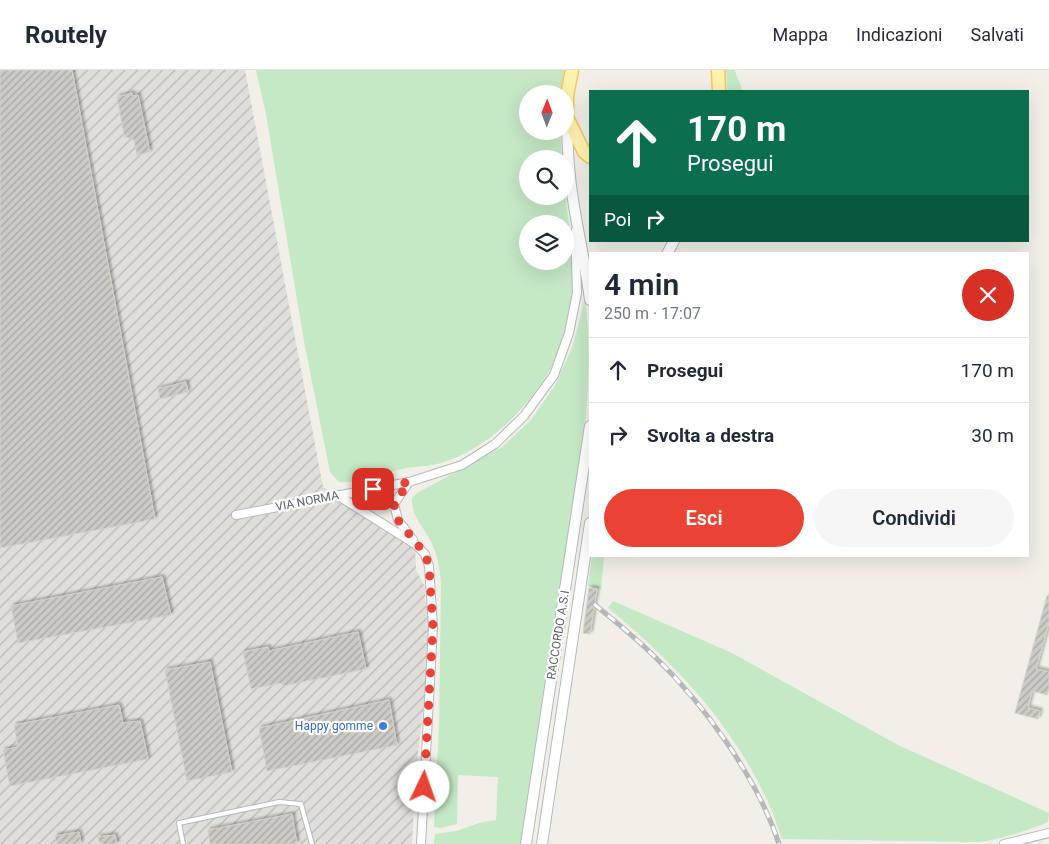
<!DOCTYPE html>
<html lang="it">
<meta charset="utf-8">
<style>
body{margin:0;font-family:Roboto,sans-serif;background:#f6f6f7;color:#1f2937;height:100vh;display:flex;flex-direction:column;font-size:19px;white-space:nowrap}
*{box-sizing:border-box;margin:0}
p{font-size:16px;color:#747a83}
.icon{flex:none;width:28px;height:28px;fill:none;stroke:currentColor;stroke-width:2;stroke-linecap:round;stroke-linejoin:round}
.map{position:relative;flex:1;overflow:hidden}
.panel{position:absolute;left:589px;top:182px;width:440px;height:305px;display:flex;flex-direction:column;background:#fff;border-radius:0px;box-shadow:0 5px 20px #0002}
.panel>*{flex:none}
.guide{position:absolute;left:589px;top:20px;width:440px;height:152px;border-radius:0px;box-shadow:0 5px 20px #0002;background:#0b6e4f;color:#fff;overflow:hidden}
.needle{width:32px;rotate:1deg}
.fabs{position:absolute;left:519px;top:15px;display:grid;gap:10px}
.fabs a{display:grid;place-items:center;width:55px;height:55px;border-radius:50%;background:#fff;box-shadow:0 5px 20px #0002;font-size:25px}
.pin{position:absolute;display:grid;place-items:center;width:42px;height:42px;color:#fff;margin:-21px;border-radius:10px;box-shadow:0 2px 8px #0006}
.me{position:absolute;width:55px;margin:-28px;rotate:3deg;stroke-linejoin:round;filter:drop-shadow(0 0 4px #0008)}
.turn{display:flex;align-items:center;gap:18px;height:105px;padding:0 15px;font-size:22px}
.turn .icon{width:65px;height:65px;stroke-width:2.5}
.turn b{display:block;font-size:35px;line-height:42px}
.then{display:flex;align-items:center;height:48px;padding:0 15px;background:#0003;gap:10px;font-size:19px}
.round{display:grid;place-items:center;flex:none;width:52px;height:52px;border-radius:26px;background:#f6f6f7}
.summary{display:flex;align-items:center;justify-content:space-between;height:85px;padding:0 15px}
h1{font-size:30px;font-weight:600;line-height:38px}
.primary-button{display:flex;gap:10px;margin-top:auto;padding:10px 15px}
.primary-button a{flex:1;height:58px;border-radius:30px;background:#ea4335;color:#fff;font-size:20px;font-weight:600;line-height:58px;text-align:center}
.primary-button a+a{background:#f6f6f7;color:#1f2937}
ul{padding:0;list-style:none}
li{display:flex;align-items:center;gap:15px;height:65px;padding:0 15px;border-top:1px solid #e0e1e3}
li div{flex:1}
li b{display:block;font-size:19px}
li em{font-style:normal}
header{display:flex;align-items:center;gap:30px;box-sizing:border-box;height:70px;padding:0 25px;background:#fff;border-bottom:1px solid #e0e1e3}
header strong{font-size:24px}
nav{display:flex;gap:28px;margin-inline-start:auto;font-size:18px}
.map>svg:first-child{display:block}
.industrial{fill:url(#industrial-furrows)}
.grass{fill:#c5e8c5;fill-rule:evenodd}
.building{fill:url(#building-hatch);stroke:#d6d1c6;filter:url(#shadow)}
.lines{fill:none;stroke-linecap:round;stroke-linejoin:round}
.service-casing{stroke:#b5b8bc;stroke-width:6}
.minor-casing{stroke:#b5b8bc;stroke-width:10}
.tertiary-casing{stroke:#b5b8bc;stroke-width:12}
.primary-casing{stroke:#f2c960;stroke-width:15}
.service{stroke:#fff;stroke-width:4}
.minor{stroke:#fff;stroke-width:8}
.tertiary{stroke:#fff;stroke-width:10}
.primary{stroke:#fff2af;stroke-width:12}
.rail-casing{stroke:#b6b7b8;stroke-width:5}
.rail{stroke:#fff;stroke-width:3;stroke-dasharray:9;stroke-linecap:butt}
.route{stroke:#ea4335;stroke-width:9;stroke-dasharray:0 16.2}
.shop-dot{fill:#3f7fe0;stroke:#fff;stroke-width:2}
.labels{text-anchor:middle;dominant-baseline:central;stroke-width:4.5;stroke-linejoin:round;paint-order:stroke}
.street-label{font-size:12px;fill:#5f6368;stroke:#fff}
.shop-label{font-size:12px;fill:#366cbe;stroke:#fff;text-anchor:end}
</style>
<header>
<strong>Routely</strong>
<nav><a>Mappa</a><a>Indicazioni</a><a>Salvati</a></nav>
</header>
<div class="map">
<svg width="1049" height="774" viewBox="0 0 1049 774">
<defs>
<pattern id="industrial-furrows" width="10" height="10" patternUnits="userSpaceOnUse" patternTransform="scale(1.25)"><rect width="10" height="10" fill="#e0deda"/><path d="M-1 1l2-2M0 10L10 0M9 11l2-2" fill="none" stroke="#b9b8b5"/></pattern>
<pattern id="building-hatch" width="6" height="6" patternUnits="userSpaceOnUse" patternTransform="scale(1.25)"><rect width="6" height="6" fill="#cccac5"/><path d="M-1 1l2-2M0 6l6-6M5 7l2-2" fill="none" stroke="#a9a8a4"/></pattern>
<filter id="shadow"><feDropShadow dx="2.5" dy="-2.5" stdDeviation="1" flood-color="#0004"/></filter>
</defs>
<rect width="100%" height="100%" fill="#f1efe8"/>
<polygon class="industrial" points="0,0 245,0 323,417 415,474 416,500 425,517 425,530 433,557 416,699 412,774 0,774"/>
<g class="grass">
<path d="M256 0H565L561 24H528V61H560L562 89H528V126H565V121C569 159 577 200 572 238 562 303 508 369 447 391 434 396 419 396 406 398 384 402 362 414 339 412L330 402 304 271 266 44ZM528 154H565V191H528Z"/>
<path d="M726 0H735C736 8 742 13 742 21H727Z"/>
<path d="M585 228C590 268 589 307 586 347L521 774H434L435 764 456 761 479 753 496 750 498 707 458 705 457 754 440 758 434 757 439 655 441 514C440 497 437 482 429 468 421 453 412 447 412 428L417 423 502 377 531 350 554 317 572 278Z"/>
<polygon points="592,486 604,486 601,519 588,516"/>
<path d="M613 531 732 583 898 675 1049 743 1048 752C1026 761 1003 769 980 772L782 769C752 675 683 599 608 538Z"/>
</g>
<g class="building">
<polygon points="0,0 72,0 155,449 0,478"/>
<polygon points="132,23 132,26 138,25 150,82 137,85 134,70 124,66 117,27"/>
<polygon points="186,312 188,322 160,329 158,319"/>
<polygon points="162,507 171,545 18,573 11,536"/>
<polygon points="589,518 597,519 593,543 591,543 593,544 590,564 583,563"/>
<polygon points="1047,526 1049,526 1049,552 1036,599 1049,602 1049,618 1047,625 1032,621 1028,638 1040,641 1038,649 1015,643"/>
<polygon points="358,562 366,599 283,616 282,613 251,619 243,582 268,577 269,581"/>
<polygon points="210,592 232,702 187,711 165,600"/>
<polygon points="389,630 397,675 267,701 259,658"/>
<polygon points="119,635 123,653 140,651 148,689 10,716 3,680 18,677 14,655"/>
<polygon points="292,744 297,774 210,774 208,760"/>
<polygon points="79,762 81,774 56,774 55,766"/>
<polygon points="115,765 117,774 100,774 98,767"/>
</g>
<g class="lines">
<g class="service-casing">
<polyline id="service" points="183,774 179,753 279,732 301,734 312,774"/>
</g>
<g class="minor-casing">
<g id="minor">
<polyline points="409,412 394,434 398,450 413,470"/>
<polyline points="337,425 415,474 425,484 429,496 433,557 421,774"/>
<polyline points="236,445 409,412 462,395 495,374 524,346 554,305 569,263 577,223 575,162"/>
<polyline points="1004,774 1049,763"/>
</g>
</g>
<g class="tertiary-casing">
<g id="tertiary">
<path d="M567 48C567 77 569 107 574 136 579 167 586 198 590 230"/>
<polyline points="667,184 674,171"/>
<polyline points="526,774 590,356"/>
<polyline points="542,774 590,453"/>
</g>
</g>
<g class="primary-casing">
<g id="primary">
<polyline points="572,0 567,25 567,47 584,82 590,87"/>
<polyline points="718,0 719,21"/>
</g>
</g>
<use href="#service" class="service"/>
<use href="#minor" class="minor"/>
<use href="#tertiary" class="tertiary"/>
<use href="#primary" class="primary"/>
<g class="rail-casing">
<path id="rail" d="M594 534C615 551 636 568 655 587 704 634 758 709 779 774"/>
</g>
<use href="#rail" class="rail"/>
</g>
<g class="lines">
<polyline class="route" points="373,419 409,412 394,434 398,450 425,484 429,496 433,557 424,717"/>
</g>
<circle class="shop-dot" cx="383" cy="656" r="5"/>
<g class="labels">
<g class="street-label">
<text transform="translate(307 431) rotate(-11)">VIA NORMA</text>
<text transform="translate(558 565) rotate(-81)">RACCORDO A.S.I</text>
</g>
<g class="shop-label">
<text x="373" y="656">Happy gomme</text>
</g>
</g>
</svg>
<div class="fabs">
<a><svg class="needle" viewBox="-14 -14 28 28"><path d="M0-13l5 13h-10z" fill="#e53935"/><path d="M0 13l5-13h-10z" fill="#747a83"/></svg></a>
<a><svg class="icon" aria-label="search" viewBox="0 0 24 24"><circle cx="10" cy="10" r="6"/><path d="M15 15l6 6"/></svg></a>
<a><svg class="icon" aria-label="layers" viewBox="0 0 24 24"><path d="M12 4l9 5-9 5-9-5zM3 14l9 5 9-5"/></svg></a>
</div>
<div class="pin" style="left:373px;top:419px;background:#d93025"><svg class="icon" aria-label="arrive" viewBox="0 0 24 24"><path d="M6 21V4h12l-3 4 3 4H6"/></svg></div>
<svg class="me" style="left:424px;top:717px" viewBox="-20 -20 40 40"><circle r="19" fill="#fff"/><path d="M0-13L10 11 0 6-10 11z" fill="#ea4335"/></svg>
<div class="guide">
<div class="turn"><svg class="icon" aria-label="ahead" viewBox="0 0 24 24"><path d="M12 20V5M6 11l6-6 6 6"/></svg><div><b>170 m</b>Prosegui</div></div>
<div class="then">Poi<svg class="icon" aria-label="right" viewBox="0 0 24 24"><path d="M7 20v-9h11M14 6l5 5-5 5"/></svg></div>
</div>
<section class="panel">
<div class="summary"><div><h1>4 min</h1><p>250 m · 17:07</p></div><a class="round" style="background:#d93025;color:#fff"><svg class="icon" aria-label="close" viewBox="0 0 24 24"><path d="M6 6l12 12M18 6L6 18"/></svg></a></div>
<ul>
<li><svg class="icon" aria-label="ahead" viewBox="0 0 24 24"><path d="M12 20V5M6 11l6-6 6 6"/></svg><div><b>Prosegui</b></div><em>170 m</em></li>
<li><svg class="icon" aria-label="right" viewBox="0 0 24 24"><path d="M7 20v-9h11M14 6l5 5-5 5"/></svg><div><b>Svolta a destra</b></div><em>30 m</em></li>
</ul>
<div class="primary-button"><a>Esci</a><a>Condividi</a></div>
</section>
</div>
